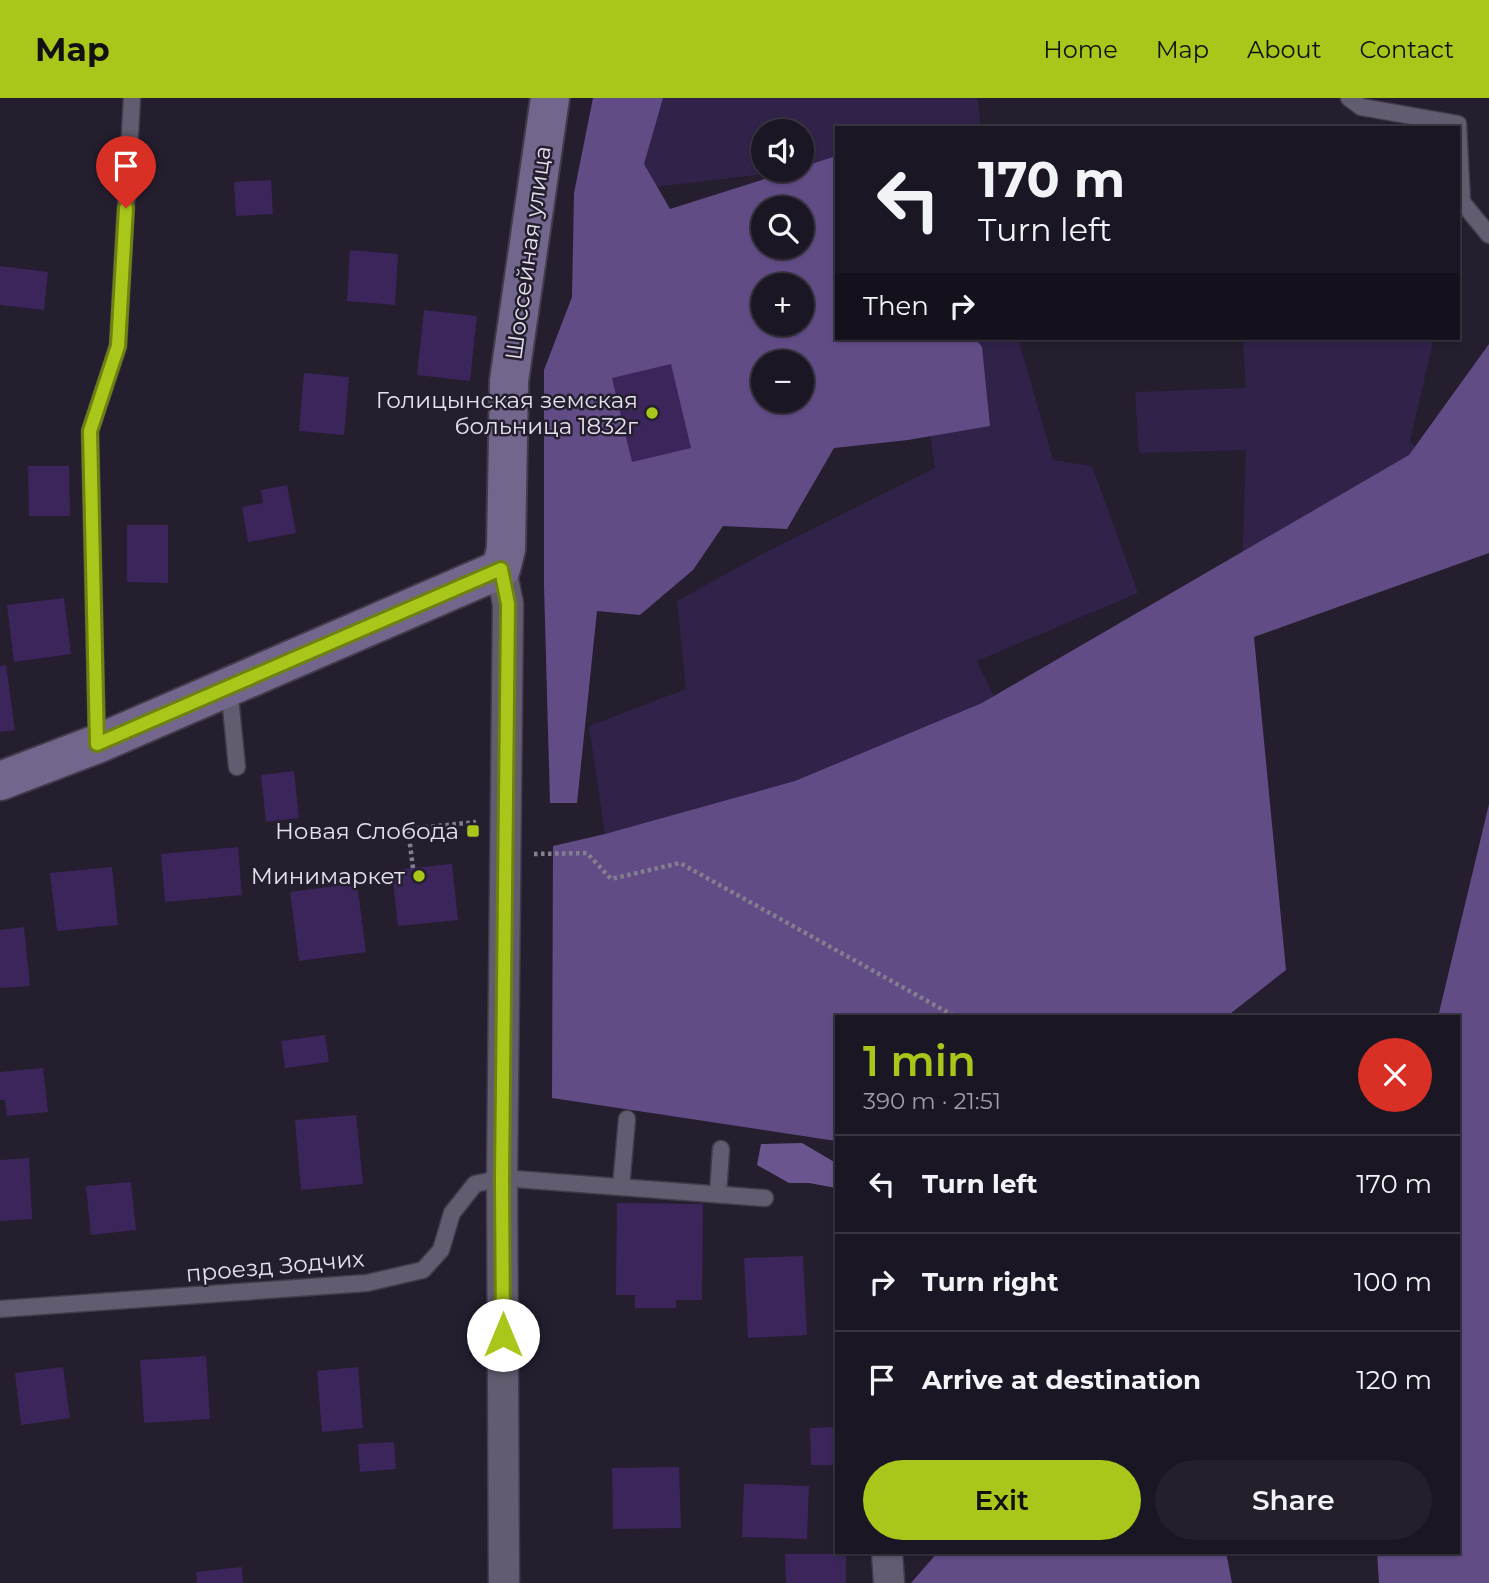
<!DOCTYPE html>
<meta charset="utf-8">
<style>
body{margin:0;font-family:Montserrat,sans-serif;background:#241f2b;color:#f1f3f6;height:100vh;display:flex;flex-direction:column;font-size:26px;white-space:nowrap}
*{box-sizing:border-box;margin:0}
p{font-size:23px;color:#a09fa6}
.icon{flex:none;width:38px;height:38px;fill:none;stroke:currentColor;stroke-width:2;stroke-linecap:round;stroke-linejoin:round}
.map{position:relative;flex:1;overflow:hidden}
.panel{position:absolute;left:835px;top:917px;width:625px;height:539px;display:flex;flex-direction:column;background:#1b1623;border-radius:0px;box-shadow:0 2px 5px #0004,0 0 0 2px #393541}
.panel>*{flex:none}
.top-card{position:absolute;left:835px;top:28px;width:625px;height:214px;border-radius:0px;box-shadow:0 2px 5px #0004,0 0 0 2px #393541;background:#1b1623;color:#f1f3f6;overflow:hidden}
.buttons{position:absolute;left:751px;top:21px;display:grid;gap:14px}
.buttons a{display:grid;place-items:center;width:63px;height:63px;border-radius:50%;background:#1b1623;box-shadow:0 2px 5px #0004,0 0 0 2px #393541;font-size:35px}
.pin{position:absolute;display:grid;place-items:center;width:60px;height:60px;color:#fff;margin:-72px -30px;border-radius:50% 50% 50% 0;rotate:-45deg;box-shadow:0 0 7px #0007}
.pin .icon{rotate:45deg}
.me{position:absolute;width:77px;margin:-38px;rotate:0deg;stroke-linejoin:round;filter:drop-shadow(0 0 5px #0008)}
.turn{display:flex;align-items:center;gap:24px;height:147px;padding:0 28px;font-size:32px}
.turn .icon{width:91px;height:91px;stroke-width:2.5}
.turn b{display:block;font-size:49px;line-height:60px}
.then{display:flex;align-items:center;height:66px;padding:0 28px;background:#0003;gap:14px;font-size:26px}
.round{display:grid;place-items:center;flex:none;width:74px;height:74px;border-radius:37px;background:#241f2b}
.headline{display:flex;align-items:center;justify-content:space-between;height:119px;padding:0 28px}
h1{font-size:42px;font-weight:600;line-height:52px;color:#a9c71a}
.cta{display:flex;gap:14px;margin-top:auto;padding:14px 28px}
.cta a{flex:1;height:80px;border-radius:42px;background:#a9c71a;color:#111;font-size:28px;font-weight:600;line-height:80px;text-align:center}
.cta a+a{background:#241f2b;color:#f1f3f6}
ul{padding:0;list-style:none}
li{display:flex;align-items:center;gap:21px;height:98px;padding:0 28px;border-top:2px solid #393541}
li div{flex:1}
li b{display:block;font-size:26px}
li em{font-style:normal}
header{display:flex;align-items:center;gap:42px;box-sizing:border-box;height:98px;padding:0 35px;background:#a9c71a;color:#111}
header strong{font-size:33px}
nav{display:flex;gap:38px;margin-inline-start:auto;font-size:24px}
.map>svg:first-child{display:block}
.green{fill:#312249}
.forest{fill:#624c86;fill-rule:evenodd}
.water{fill:#6a558f}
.building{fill:#3b255b}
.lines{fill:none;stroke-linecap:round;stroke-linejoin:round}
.lane-casing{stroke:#413b4a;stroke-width:19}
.street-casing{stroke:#413b4a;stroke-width:33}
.secondary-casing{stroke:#413b4a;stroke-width:42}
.path{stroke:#847f8e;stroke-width:4.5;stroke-dasharray:3.5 3.5;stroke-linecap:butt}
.lane{stroke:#625c70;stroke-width:16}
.street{stroke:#625c70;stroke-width:30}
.secondary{stroke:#73668c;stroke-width:38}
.route-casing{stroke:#6e8111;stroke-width:18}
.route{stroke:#a9c71a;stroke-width:12}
.poi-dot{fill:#a9c71a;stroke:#241e2f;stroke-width:2.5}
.labels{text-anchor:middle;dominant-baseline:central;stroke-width:5;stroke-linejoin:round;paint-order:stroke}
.street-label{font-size:23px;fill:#e5e1ed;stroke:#241e2f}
.poi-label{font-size:23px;fill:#e5e1ed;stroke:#241e2f;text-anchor:end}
</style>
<header>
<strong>Map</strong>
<nav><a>Home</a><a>Map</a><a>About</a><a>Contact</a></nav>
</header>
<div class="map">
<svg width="1489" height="1485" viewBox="0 0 1489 1485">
<rect width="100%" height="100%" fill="#241e2f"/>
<g class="green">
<polygon points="638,0 977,0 981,30 836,30 836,67 802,71 802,33 763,33 763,72 798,72 630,92"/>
<polygon points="916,240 1018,240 1053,362 1092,368 1138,495 977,563 1000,612 823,690 605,736 589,628 686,591 677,503 766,454 935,370"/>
<polygon points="1243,240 1434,240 1410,343 1489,432 1242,469 1246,352 1139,355 1135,294 1246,290"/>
</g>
<g class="forest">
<path d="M593 0H663L644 66 670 111 793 72H802V69L836 58V240H975L982 249 990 328 908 342 834 350 787 431 723 428 693 472 640 517 597 513 577 705H550L544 487V272L572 199 574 95ZM763 110H802V149H763ZM763 187H802V226H763ZM763 264H802V303H763Z"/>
<polygon points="1489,246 1489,455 1254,539 1286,872 1226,919 836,919 836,1043 552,1000 553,748 605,736 795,683 982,605 1409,357"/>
<polygon points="1489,706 1489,1485 1379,1485 1377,1454 1458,1454 1458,919 1438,919"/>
<polygon points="938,1454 1226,1454 1232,1485 911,1485"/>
</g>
<polygon class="water" points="802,1045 836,1065 836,1090 809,1085 789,1085 757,1067 761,1046"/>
<g class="building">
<polygon points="271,82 273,116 236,118 234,84"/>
<polygon points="350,152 398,156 395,207 347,203"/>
<polygon points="0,168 48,174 44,212 0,207"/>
<polygon points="424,212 477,218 470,283 417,277"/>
<polygon points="671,266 691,350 632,364 612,280"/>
<polygon points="304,275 349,279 344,337 299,333"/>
<polygon points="28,368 69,368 70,418 29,418"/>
<polygon points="287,387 296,435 248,444 242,409 263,405 261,392"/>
<polygon points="127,427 168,427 168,485 127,484"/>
<polygon points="64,500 71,556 14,564 7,507"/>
<polygon points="6,567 15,632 0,634 0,568"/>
<polygon points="294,673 299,720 266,724 261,677"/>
<polygon points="238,749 242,797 165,804 161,756"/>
<polygon points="452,766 458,822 398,828 392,772"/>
<polygon points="112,769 118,827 57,833 50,775"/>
<polygon points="357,785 366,854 299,863 290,794"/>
<polygon points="24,829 30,888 0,890 0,832"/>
<polygon points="325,937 329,964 285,970 281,943"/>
<polygon points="43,970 48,1014 7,1018 5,1002 0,1002 0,974"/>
<polygon points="356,1017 363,1086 301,1092 295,1022"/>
<polygon points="29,1060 32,1121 0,1123 0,1062"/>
<polygon points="131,1084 136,1132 91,1137 86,1088"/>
<polygon points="617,1105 703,1106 702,1202 676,1202 676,1210 635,1210 635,1197 616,1197"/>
<polygon points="803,1158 807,1237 748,1240 744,1160"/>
<polygon points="206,1258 210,1321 144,1325 140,1262"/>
<polygon points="63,1269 70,1320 21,1327 15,1275"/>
<polygon points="358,1269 363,1330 322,1334 317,1273"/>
<polygon points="836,1329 836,1367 811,1367 810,1330"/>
<polygon points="394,1344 396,1371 360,1374 358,1346"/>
<polygon points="679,1369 681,1430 613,1431 612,1370"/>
<polygon points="744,1386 809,1388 807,1441 742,1439"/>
<polygon points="785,1456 846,1456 846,1485 786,1485"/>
<polygon points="242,1469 243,1485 197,1485 196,1474"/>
</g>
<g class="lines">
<g class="lane-casing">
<g id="lane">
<polyline points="1349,0 1361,9 1458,26 1462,104 1489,137"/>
<polyline points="229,589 237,669"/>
<polyline points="97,646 90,333 118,248 132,0"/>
<polyline points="621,1089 627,1021"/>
<polyline points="718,1096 721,1051"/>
<polyline points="0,1211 367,1185 423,1172 441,1152 452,1115 475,1086 502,1080 765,1100"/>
</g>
</g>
<g class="street-casing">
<g id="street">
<polyline points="501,471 508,506 502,1080 504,1485"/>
<polyline points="887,1454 889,1485"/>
</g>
</g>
<g class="secondary-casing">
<polyline id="secondary" points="0,683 97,646 501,471 506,451 509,283 550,0"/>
</g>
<g class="path">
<polyline points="534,756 587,755 611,781 680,765 956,919"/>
<polyline points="413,770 408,731 476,724"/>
</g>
<use href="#lane" class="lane"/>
<use href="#street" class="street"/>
<use href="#secondary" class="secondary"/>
</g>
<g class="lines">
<g class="route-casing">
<polyline id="route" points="126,110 118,248 90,333 97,646 501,471 508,506 502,1080 503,1237"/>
</g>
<use href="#route" class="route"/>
</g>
<g class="poi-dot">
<circle cx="652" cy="315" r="7"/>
<rect x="466" y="726" width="14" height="14" rx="3.5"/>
<circle cx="419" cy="778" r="7"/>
</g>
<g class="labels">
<g class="street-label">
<text transform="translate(528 155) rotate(-82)">Шоссейная улица</text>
<text transform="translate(275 1168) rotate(-5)">проезд Зодчих</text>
</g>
<g class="poi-label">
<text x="638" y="302">Голицынская земская<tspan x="638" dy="26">больница 1832г</tspan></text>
<text x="459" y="733">Новая Слобода</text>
<text x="405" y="778">Минимаркет</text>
</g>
</g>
</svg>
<div class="buttons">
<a><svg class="icon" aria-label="sound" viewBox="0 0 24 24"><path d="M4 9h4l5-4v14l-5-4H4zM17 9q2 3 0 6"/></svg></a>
<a><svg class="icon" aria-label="search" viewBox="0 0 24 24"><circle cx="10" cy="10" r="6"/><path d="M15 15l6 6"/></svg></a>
<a>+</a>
<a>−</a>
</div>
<div class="pin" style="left:126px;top:110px;background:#d93025"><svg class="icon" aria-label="arrive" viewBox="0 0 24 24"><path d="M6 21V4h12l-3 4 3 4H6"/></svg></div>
<svg class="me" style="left:503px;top:1237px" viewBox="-20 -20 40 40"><circle r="19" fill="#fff"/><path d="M0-13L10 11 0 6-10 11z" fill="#a9c71a"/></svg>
<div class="top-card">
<div class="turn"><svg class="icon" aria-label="left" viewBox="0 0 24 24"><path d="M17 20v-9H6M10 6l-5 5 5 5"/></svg><div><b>170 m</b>Turn left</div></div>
<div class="then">Then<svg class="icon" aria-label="right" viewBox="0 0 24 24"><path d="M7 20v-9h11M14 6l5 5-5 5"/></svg></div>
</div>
<section class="panel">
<div class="headline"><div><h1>1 min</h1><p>390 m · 21:51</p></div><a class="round" style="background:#d93025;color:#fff"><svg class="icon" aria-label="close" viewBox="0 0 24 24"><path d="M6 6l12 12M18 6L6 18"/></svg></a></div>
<ul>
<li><svg class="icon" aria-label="left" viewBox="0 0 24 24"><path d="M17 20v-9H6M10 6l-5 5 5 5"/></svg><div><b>Turn left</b></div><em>170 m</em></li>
<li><svg class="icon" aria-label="right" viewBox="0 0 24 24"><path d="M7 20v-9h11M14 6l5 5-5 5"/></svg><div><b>Turn right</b></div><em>100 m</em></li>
<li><svg class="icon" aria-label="arrive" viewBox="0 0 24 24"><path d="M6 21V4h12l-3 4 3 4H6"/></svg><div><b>Arrive at destination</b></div><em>120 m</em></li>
</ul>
<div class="cta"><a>Exit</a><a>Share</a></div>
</section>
</div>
